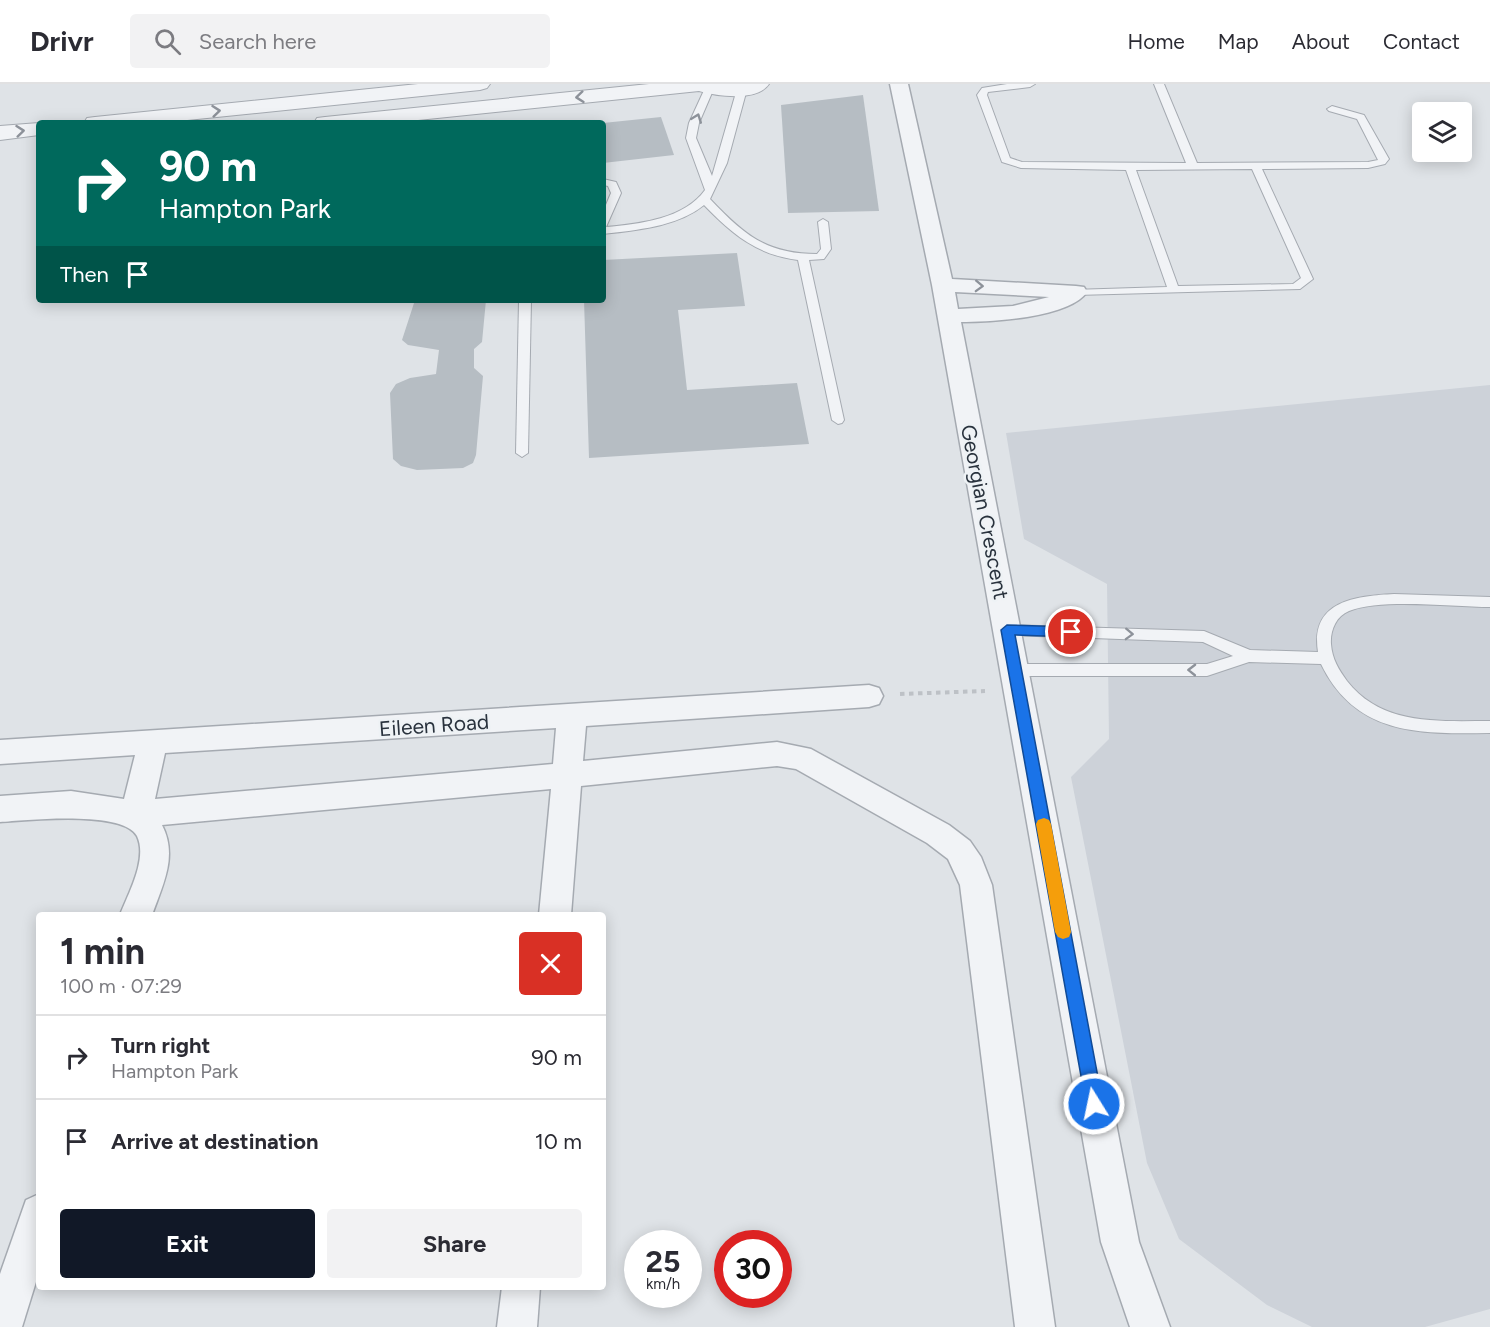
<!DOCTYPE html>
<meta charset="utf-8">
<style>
body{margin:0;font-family:Figtree,sans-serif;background:#f2f2f3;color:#2b2b33;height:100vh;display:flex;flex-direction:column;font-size:22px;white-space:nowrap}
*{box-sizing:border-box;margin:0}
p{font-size:20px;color:#7c7c81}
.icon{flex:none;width:33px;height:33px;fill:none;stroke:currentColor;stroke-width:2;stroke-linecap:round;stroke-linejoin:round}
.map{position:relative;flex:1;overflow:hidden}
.panel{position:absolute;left:36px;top:828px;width:570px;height:378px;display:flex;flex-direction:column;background:#fff;border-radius:6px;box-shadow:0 3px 15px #0003}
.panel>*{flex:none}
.top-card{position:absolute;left:36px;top:36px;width:570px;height:183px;border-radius:6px;box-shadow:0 3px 15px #0003;background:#00695c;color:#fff;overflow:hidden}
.tools{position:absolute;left:1412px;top:18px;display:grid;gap:12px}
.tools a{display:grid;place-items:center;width:60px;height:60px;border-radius:6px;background:#fff;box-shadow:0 3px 15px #0003;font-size:30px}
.speed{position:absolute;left:624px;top:1146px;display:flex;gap:12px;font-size:30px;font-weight:700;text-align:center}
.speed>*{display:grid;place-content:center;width:78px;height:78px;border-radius:50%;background:#fff;box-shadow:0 3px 15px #0003;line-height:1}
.speed small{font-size:15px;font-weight:400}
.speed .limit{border:9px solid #d22;background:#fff;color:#111}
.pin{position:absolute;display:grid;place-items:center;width:51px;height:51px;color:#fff;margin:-26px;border:3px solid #fff;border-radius:50%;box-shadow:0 2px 6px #0007}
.me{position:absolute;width:66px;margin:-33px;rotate:350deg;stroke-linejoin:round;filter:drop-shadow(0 0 4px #0008)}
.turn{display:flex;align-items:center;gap:21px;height:126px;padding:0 24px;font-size:27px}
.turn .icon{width:78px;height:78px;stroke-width:2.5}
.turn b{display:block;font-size:42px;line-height:51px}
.then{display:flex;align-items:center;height:57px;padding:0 24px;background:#0003;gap:12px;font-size:22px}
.round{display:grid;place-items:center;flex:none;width:63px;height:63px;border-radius:6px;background:#f2f2f3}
.overview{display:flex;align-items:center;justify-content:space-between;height:102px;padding:0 24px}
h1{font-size:36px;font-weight:700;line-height:45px}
.action{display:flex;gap:12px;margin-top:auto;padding:12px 24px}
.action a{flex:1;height:69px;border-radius:6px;background:#111827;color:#fff;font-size:24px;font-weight:700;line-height:69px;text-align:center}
.action a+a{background:#f2f2f3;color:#2b2b33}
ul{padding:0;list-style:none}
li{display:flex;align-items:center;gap:18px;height:84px;padding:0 24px;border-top:2px solid #e1e1e2}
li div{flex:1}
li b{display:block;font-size:22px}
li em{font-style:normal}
header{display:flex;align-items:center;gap:36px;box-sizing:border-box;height:84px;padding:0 30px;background:#fff;border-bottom:2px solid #e1e1e2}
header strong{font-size:28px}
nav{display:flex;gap:33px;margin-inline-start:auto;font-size:21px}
.search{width:420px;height:54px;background:#f2f2f3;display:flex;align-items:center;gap:15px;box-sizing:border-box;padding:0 21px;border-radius:6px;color:#7c7c81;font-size:22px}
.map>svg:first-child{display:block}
.built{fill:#cdd2d9}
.building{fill:#b6bdc3}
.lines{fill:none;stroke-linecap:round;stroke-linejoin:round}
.service-casing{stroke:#a5aab1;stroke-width:2}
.minor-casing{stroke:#a5aab1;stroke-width:3}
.tertiary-casing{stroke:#a5aab1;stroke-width:2}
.path{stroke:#bdc1c6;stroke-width:4;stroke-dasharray:4.5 4.5;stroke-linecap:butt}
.service{fill:#f1f3f6;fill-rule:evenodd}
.minor{fill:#f1f3f6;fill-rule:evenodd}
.tertiary{fill:#f1f3f6;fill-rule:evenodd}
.oneway{stroke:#8d929a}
.route{fill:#1a73e8;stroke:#114b97;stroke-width:1.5}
.slow{fill:#f59e0b}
.labels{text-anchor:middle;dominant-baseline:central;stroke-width:5;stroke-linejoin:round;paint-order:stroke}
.street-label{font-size:21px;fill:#29323d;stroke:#eef2f5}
</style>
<header>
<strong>Drivr</strong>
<div class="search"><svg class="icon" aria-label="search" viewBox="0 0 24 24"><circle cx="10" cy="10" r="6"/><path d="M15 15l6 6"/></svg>Search here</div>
<nav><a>Home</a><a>Map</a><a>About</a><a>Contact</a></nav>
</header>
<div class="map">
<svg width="1490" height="1243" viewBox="0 0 1490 1243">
<rect width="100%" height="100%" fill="#dfe3e7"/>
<polygon class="built" points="1490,301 1490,1225 1425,1243 1312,1243 1267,1221 1179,1155 1147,1079 1071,693 1109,655 1107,500 1024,455 1006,349"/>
<g class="building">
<polygon points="863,11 879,127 788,129 781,21"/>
<polygon points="661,33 674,71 603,79 603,39"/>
<polygon points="737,169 745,222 678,226 687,306 797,299 809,360 589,374 584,216 603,216 603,176"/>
<polygon points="415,216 486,216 482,258 474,265 474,284 483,292 476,371 473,379 463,384 417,386 401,382 393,375 390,309 396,300 410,294 436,290 439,266 408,261 402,256"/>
</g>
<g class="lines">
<g class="service-casing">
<g id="service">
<path d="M1007 0H1035L1030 3 988 8 987 11 1010 74 1022 78 1186 79 1154 0H1164L1197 79 1368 78 1378 76 1357 35 1329 27 1327 25 1332 22 1364 31 1389 75 1385 80 1368 84 1262 85 1313 195 1300 205 1076 211 1072 210V206L1167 203 1126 86 1021 84 1002 78 977 11 982 4ZM1252 85 1301 194 1293 200 1178 202 1136 86Z"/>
<path d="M706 2 714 4 699 39 696 54 712 92 737 5 742 2 747 5 727 79 710 115C743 150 766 170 817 170L821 165 818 138 823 135 828 138 831 165 824 175 809 176 844 336 842 339 838 340 832 336 798 176C757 171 732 150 704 121 677 143 636 146 603 150V128L611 109 608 102 603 101V95L616 98 621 109 606 143C640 140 684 135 705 106L686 54 689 39Z"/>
<polygon points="519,216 531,216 528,369 522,373 516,369"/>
<path d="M1394 510 1490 513V523C1455 523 1380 514 1349 527 1336 532 1330 547 1331 560 1332 575 1339 586 1347 597 1382 642 1439 637 1490 637V649C1420 650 1356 652 1321 580L1249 578 1207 592H1015L1010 590 1008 586 1010 582 1015 580H1207L1233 572 1203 558 1007 551 1000 546 1007 541 1204 547 1250 566 1318 568C1310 517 1355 512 1394 510Z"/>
</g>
</g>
<g class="minor-casing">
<g id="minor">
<path d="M890 0H908L952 195 1076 202 1084 203 1087 208C1069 234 991 238 961 238L1139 1158 1170 1243H1130L1101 1158 932 201ZM955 208 1049 213 1013 222 958 225Z"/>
<path d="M869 601 879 604 883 612 879 620 869 623 586 642 583 677 777 658 811 665 949 741 970 757 981 773 992 801 1055 1243H1015L960 801 948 775 927 759 796 685 777 682 581 702 571 831H539L551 705 162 741C178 772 163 800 152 831H120C128 810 148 775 137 752 123 726 27 736 0 738V712L71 707 124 715 135 671 0 680V656ZM556 644 553 680 155 715 165 669Z"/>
<polygon points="39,1110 39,1188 22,1243 0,1243 0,1190 26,1116"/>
<polygon points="502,1203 540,1203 537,1243 497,1243"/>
</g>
</g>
<g class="tertiary-casing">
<g id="tertiary">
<polygon points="418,0 490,0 487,4 480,6 158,39 84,39 87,34 95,33"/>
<path d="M649 0H769C757 18 717 12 699 7L389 39H314L317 34 325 33Z"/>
<polygon points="39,39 39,51 0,56 0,42 39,39 41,39"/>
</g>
</g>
<polyline class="path" points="900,610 985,607"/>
<use href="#service" class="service"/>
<use href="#minor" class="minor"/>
<use href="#tertiary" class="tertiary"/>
</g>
<defs><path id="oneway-chevron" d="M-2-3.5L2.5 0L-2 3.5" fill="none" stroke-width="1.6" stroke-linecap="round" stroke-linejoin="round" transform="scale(1.5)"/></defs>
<g class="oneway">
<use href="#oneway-chevron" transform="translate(580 13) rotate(174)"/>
<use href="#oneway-chevron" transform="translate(216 27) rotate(-6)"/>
<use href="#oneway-chevron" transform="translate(697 34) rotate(-69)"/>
<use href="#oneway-chevron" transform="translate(20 47) rotate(-6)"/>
<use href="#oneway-chevron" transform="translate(979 202) rotate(2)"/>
<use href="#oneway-chevron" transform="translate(1129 550) rotate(2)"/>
<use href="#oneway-chevron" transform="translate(1192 586) rotate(-179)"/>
</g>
<polygon class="route" points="1007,541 1071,543 1078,548 1071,553 1015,551 1103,1020 1100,1026 1094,1028 1088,1026 1086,1020 1001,546"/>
<polygon class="slow" points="1044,734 1049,736 1051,740 1071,848 1069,853 1063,855 1058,853 1055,848 1036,740 1038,736"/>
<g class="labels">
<g class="street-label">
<text transform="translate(985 428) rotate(79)">Georgian Crescent</text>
<text transform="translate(434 641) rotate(-4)">Eileen Road</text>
</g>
</g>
</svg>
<div class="tools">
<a><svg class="icon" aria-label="layers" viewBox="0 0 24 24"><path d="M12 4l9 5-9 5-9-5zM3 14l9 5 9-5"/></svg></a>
</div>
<div class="speed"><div>25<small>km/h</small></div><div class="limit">30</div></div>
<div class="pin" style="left:1071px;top:548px;background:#d93025"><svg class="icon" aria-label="arrive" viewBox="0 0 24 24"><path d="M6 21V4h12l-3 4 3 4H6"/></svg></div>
<svg class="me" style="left:1094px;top:1020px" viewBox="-20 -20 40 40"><circle r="17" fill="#1a73e8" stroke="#fff" stroke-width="3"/><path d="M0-11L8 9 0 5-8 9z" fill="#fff"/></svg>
<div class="top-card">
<div class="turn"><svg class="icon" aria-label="right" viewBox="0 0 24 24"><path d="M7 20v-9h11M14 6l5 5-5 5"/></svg><div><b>90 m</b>Hampton Park</div></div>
<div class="then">Then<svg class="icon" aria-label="arrive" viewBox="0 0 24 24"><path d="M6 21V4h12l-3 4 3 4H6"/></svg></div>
</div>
<section class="panel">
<div class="overview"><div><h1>1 min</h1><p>100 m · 07:29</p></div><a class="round" style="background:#d93025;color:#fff"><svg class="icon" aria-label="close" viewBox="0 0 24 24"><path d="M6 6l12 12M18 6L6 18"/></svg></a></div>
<ul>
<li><svg class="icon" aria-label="right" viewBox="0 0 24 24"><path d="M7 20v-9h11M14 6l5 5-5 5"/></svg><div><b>Turn right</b><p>Hampton Park</p></div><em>90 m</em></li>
<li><svg class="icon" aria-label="arrive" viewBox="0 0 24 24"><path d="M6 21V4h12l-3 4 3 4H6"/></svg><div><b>Arrive at destination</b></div><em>10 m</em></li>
</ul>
<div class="action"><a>Exit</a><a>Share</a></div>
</section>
</div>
